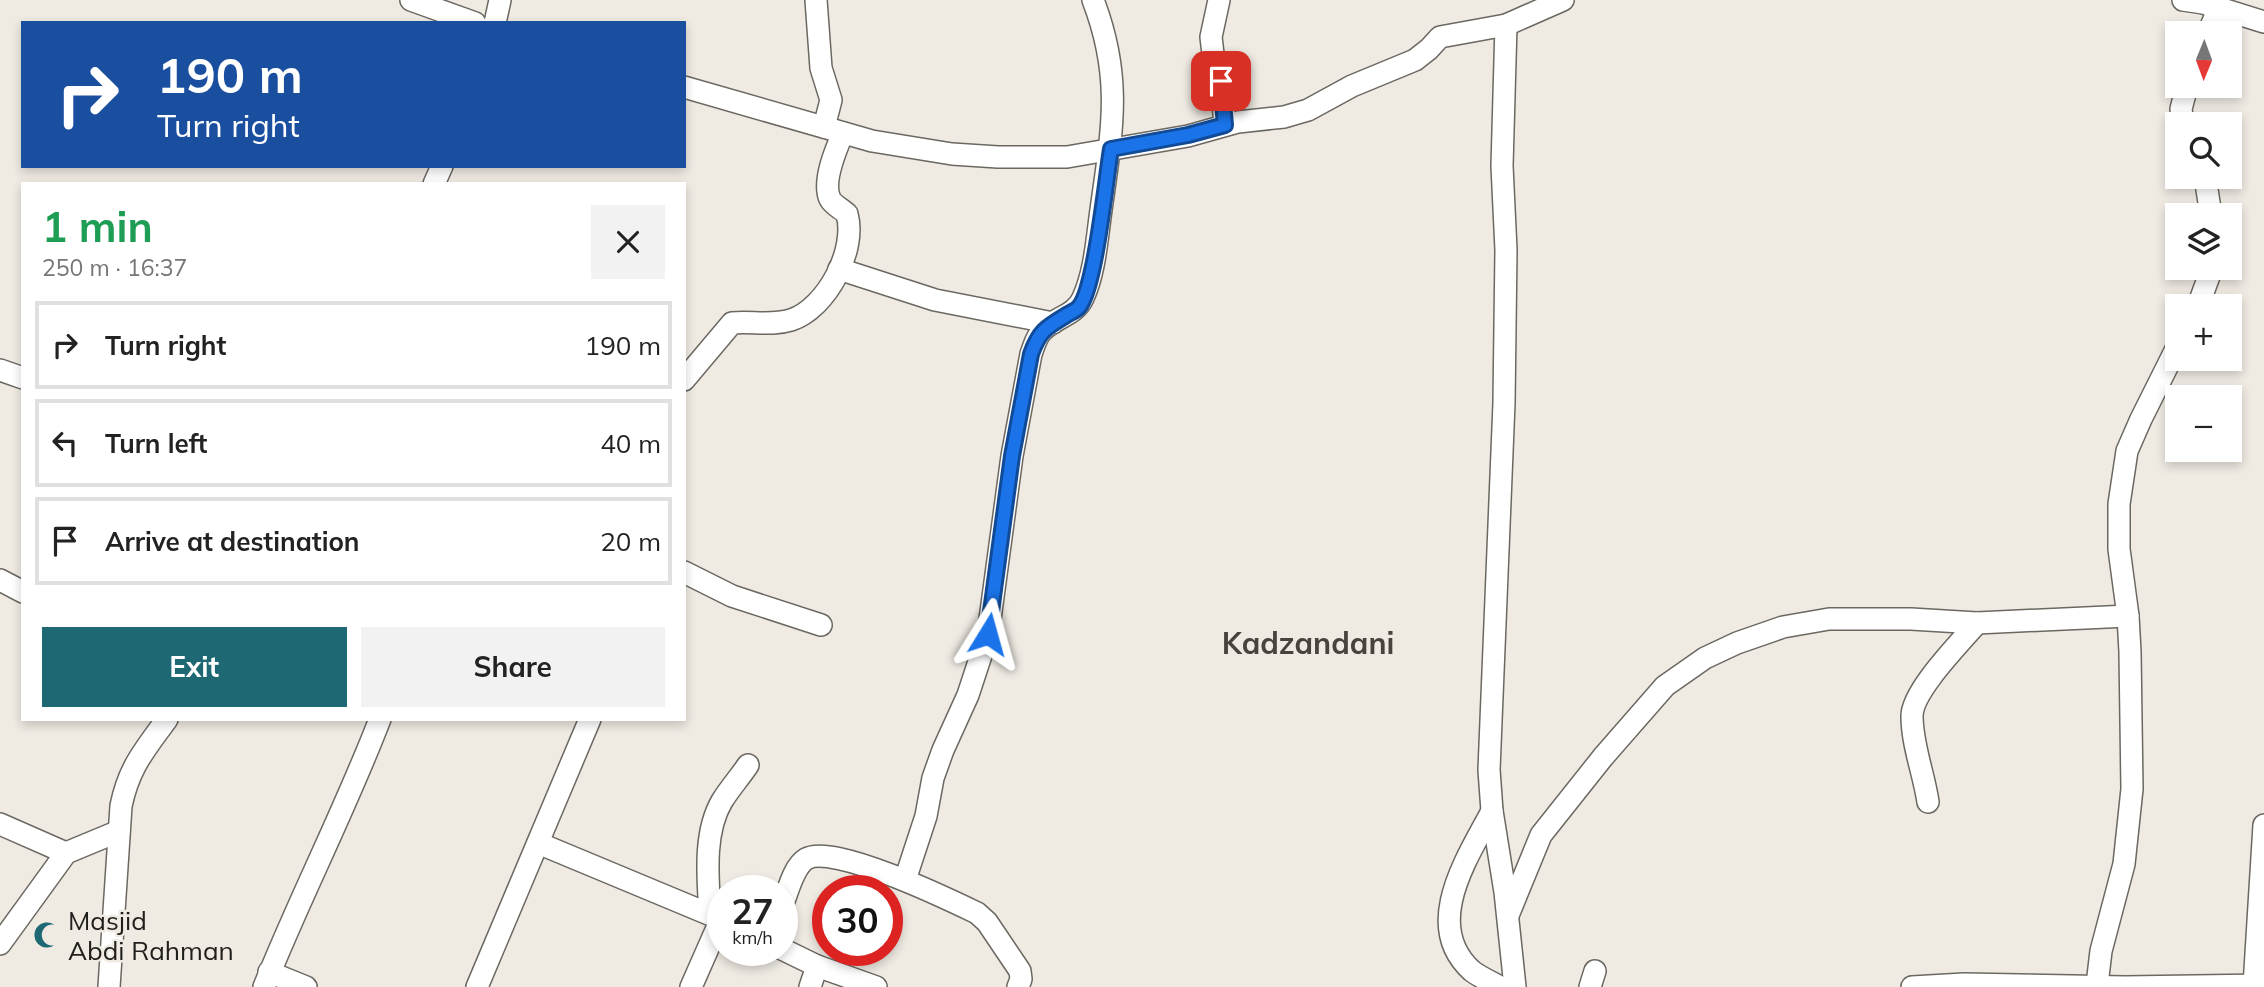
<!DOCTYPE html>
<meta charset="utf-8">
<style>
body{margin:0;font-family:Mulish,sans-serif;background:#f2f2f2;color:#222;height:100vh;display:flex;flex-direction:column;font-size:26px;white-space:nowrap}
*{box-sizing:border-box;margin:0}
p{font-size:23px;color:#767676}
.icon{flex:none;width:38px;height:38px;fill:none;stroke:currentColor;stroke-width:2;stroke-linecap:round;stroke-linejoin:round}
.map{position:relative;flex:1;overflow:hidden}
.side{position:absolute;left:21px;top:182px;width:665px;height:539px;display:flex;flex-direction:column;background:#fff;border-radius:0px;box-shadow:0 4px 10px #0003}
.side>*{flex:none}
.banner{position:absolute;left:21px;top:21px;width:665px;height:147px;border-radius:0px;box-shadow:0 4px 10px #0003;background:#1a4fa0;color:#fff;overflow:hidden}
.needle{width:46px;rotate:181deg}
.tools{position:absolute;left:2165px;top:21px;display:grid;gap:14px}
.tools a{display:grid;place-items:center;width:77px;height:77px;border-radius:0px;background:#fff;box-shadow:0 4px 10px #0003;font-size:35px}
.speed{position:absolute;left:707px;top:875px;display:flex;gap:14px;font-size:35px;font-weight:700;text-align:center}
.speed>*{display:grid;place-content:center;width:91px;height:91px;border-radius:50%;background:#fff;box-shadow:0 4px 10px #0003;line-height:1}
.speed small{font-size:18px;font-weight:400}
.speed .limit{border:10px solid #d22;background:#fff;color:#111}
.pin{position:absolute;display:grid;place-items:center;width:60px;height:60px;color:#fff;margin:-30px;border-radius:14px;box-shadow:0 4px 10px #0006}
.me{position:absolute;width:77px;margin:-38px;rotate:8deg;stroke-linejoin:round;filter:drop-shadow(0 0 5px #0008)}
.turn{display:flex;align-items:center;gap:24px;height:147px;padding:0 21px;font-size:32px}
.turn .icon{width:91px;height:91px;stroke-width:2.5}
.turn b{display:block;font-size:49px;line-height:60px}
.round{display:grid;place-items:center;flex:none;width:74px;height:74px;border-radius:0px;background:#f2f2f2}
.head{display:flex;align-items:center;justify-content:space-between;height:119px;padding:0 21px}
h1{font-size:42px;font-weight:700;line-height:52px;color:#1e9e55}
.cta{display:flex;gap:14px;margin-top:auto;padding:14px 21px}
.cta a{flex:1;height:80px;border-radius:0px;background:#1e6874;color:#fff;font-size:28px;font-weight:700;line-height:80px;text-align:center}
.cta a+a{background:#f2f2f2;color:#222}
ul{padding:0;list-style:none}
li{display:flex;align-items:center;gap:21px;height:88px;margin:0 14px 10px;padding:0 7px;border:4px solid #e0e0e0;border-radius:0px}
li div{flex:1}
li b{display:block;font-size:26px}
li em{font-style:normal}
.map>svg:first-child{display:block}
.lines{fill:none;stroke-linecap:round;stroke-linejoin:round}
.minor-casing{stroke:#6b6861;stroke-width:24}
.minor{stroke:#fff;stroke-width:21}
.route-casing{stroke:#114b97;stroke-width:18}
.route{stroke:#1a73e8;stroke-width:12}
.labels{text-anchor:middle;dominant-baseline:central;stroke-width:5;stroke-linejoin:round;paint-order:stroke}
.poi-label{font-size:26px;fill:#201f1c;stroke:#efebe3;text-anchor:start}
.quarter-label{font-size:30px;font-weight:bold;fill:#47443e;stroke:#efebe3}
</style>
<div class="map">
<svg width="2264" height="987" viewBox="0 0 2264 987">
<rect width="100%" height="100%" fill="#efebe3"/>
<g class="lines">
<g class="minor-casing">
<g id="minor">
<polyline points="411,0 475,23"/>
<polyline points="816,0 821,68 831,100 824,127"/>
<polyline points="1219,0 1211,37 1213,54 1221,81 1225,125"/>
<polyline points="2183,0 2203,3 2264,22"/>
<polyline points="495,23 500,0"/>
<polyline points="1506,25 1502,166 1506,250 1504,403 1489,770 1492,811 1505,892 1515,987"/>
<polyline points="2208,33 2219,8"/>
<polyline points="684,87 872,141 952,154 998,157 1067,157 1188,136 1238,122 1284,117 1308,110 1352,86 1415,60 1429,49 1440,37 1506,25 1563,0"/>
<polyline points="2183,124 2181,109 2187,86"/>
<polyline points="2205,177 2211,215"/>
<polyline points="434,184 442,166"/>
<polyline points="839,269 935,300 1053,323"/>
<polyline points="2198,306 2212,268"/>
<polyline points="0,370 23,378"/>
<path d="M684 380 732 323C751 321 772 326 791 320 827 308 857 250 847 214 842 209 833 205 830 199 822 182 836 149 843 133"/>
<polyline points="684,572 732,596 821,625"/>
<polyline points="0,580 23,592"/>
<path d="M1928 802C1924 774 1912 745 1912 716 1912 691 1960 643 1977 623"/>
<path d="M1492 811C1468 857 1421 925 1472 971 1480 977 1491 982 1500 987"/>
<polyline points="0,824 66,853"/>
<polyline points="538,843 723,920"/>
<path d="M905 880 926 816 933 778 943 750 968 695 988 634 1012 456 1031 354C1034 346 1036 337 1042 331 1055 317 1075 316 1083 298 1095 272 1097 238 1101 210 1112 130 1123 78 1093 0"/>
<path d="M782 906C788 892 793 867 806 859 832 843 948 899 977 913L987 922 1020 971 1021 979 1018 987"/>
<polyline points="1509,913 1541,835 1603,757 1665,686 1705,658 1737,643 1783,627 1829,619 1911,619 1977,623 2128,616"/>
<path d="M710 914C708 879 703 833 722 801 730 788 740 777 748 765"/>
<polyline points="0,944 66,853 119,831"/>
<polyline points="782,949 817,966 876,987"/>
<polyline points="269,972 306,987"/>
<polyline points="2097,985 2101,951 2124,864 2132,789 2130,652 2128,616 2119,549 2119,504 2127,451 2141,419 2177,347"/>
<polyline points="2254,986 2264,825"/>
<path d="M109 987 121 806C129 767 144 751 167 719"/>
<path d="M264 987C300 897 345 810 380 719"/>
<polyline points="477,987 590,719"/>
<polyline points="691,987 721,919"/>
<polyline points="810,987 817,966"/>
<polyline points="1590,987 1595,971"/>
<polyline points="1912,987 1964,984 2125,987 2264,985"/>
</g>
</g>
<use href="#minor" class="minor"/>
</g>
<g class="lines">
<g class="route-casing">
<path id="route" d="M988 634 1012 456 1031 354C1039 332 1045 328 1065 316 1069 313 1076 311 1079 307 1095 289 1106 179 1111 149L1188 135 1225 125 1221 81"/>
</g>
<use href="#route" class="route"/>
</g>
<defs>
<g id="mosque-bare" transform="scale(2.1)"><path d="M3.5-4.9A6 6 0 1 0 3.5 4.9A5 5 0 1 1 3.5-4.9Z" fill="#1e6874" stroke="#efebe3" stroke-width="2.5" paint-order="stroke"/></g>
</defs>
<g fill-rule="evenodd">
<use href="#mosque-bare" x="47" y="935"/>
</g>
<g class="labels">
<g class="poi-label">
<text x="68" y="920">Masjid<tspan x="68" dy="30">Abdi Rahman</tspan></text>
</g>
<g class="quarter-label">
<text x="1308" y="643">Kadzandani</text>
</g>
</g>
</svg>
<div class="tools">
<a><svg class="needle" viewBox="-14 -14 28 28"><path d="M0-13l5 13h-10z" fill="#e53935"/><path d="M0 13l5-13h-10z" fill="#767676"/></svg></a>
<a><svg class="icon" aria-label="search" viewBox="0 0 24 24"><circle cx="10" cy="10" r="6"/><path d="M15 15l6 6"/></svg></a>
<a><svg class="icon" aria-label="layers" viewBox="0 0 24 24"><path d="M12 4l9 5-9 5-9-5zM3 14l9 5 9-5"/></svg></a>
<a>+</a>
<a>−</a>
</div>
<div class="speed"><div>27<small>km/h</small></div><div class="limit">30</div></div>
<div class="pin" style="left:1221px;top:81px;background:#d93025"><svg class="icon" aria-label="arrive" viewBox="0 0 24 24"><path d="M6 21V4h12l-3 4 3 4H6"/></svg></div>
<svg class="me" style="left:988px;top:634px" viewBox="-20 -20 40 40"><path d="M0-17L14 15 0 8-14 15z" fill="#1a73e8" stroke="#fff" stroke-width="4"/></svg>
<div class="banner">
<div class="turn"><svg class="icon" aria-label="right" viewBox="0 0 24 24"><path d="M7 20v-9h11M14 6l5 5-5 5"/></svg><div><b>190 m</b>Turn right</div></div>
</div>
<section class="side">
<div class="head"><div><h1>1 min</h1><p>250 m · 16:37</p></div><a class="round"><svg class="icon" aria-label="close" viewBox="0 0 24 24"><path d="M6 6l12 12M18 6L6 18"/></svg></a></div>
<ul>
<li><svg class="icon" aria-label="right" viewBox="0 0 24 24"><path d="M7 20v-9h11M14 6l5 5-5 5"/></svg><div><b>Turn right</b></div><em>190 m</em></li>
<li><svg class="icon" aria-label="left" viewBox="0 0 24 24"><path d="M17 20v-9H6M10 6l-5 5 5 5"/></svg><div><b>Turn left</b></div><em>40 m</em></li>
<li><svg class="icon" aria-label="arrive" viewBox="0 0 24 24"><path d="M6 21V4h12l-3 4 3 4H6"/></svg><div><b>Arrive at destination</b></div><em>20 m</em></li>
</ul>
<div class="cta"><a>Exit</a><a>Share</a></div>
</section>
</div>
